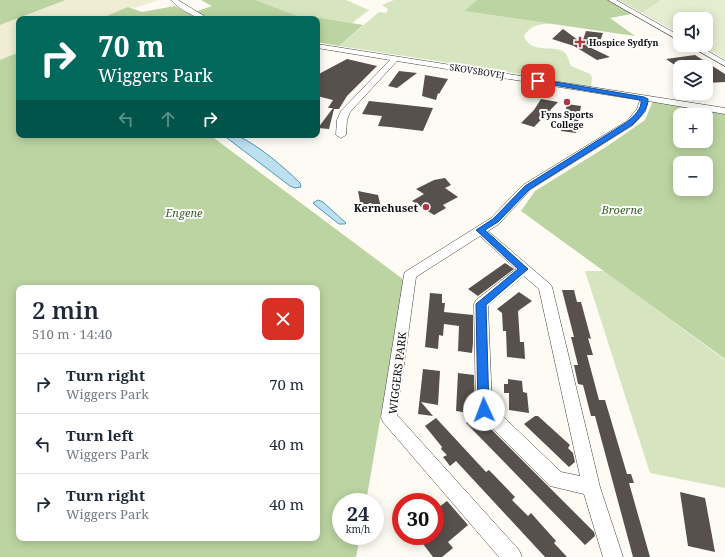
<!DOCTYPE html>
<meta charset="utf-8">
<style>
body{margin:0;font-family:"Noto Serif",serif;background:#f2f2f3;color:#1f2937;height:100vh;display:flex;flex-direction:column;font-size:15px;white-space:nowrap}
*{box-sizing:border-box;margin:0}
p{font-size:13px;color:#747a83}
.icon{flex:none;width:22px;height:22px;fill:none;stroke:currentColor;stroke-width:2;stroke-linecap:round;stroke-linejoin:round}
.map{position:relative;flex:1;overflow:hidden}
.drawer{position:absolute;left:16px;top:285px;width:304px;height:256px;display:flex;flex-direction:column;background:#fff;border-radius:8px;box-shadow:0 2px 10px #0003}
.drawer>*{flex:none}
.top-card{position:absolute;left:16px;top:16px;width:304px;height:122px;border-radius:8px;box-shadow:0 2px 10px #0003;background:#00695c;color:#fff;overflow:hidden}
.controls{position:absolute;left:673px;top:12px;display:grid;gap:8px}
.controls a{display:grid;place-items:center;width:40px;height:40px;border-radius:8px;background:#fff;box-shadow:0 2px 10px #0003;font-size:20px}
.speed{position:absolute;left:332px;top:493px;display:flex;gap:8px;font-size:20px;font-weight:700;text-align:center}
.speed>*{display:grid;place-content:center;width:52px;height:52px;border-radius:50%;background:#fff;box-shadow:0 2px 10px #0003;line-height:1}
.speed small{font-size:10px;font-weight:400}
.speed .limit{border:6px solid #d22;background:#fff;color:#111}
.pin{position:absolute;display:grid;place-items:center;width:34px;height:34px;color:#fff;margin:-17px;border-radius:8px;box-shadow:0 2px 6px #0006}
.me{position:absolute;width:44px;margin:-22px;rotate:358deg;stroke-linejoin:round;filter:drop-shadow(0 0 3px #0008)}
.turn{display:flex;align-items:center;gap:14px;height:84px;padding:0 16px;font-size:18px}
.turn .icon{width:52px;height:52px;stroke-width:2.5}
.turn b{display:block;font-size:28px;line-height:34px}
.lanes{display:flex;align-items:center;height:38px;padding:0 16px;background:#0003;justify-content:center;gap:20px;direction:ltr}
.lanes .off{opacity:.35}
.round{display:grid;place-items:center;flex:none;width:42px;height:42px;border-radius:8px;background:#f2f2f3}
.summary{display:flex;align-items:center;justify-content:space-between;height:68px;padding:0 16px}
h1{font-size:24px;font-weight:600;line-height:30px}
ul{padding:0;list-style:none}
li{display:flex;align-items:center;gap:12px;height:60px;padding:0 16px;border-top:1px solid #e0e1e3}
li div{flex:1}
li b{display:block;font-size:15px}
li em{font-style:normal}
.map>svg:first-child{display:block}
.farmland{fill:#f1edd5}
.green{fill:#d6e5bf}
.forest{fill:#bbd4a1;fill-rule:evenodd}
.pitch{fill:#e5edd0}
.water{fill:#bde0ef;stroke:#4c99be}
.building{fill:#57504d}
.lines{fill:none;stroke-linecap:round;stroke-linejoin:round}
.minor-casing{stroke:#424242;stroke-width:1}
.minor{fill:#fff;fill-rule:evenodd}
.route{fill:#1a73e8;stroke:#114b97}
.poi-dot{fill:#b03746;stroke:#fff;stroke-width:1.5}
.labels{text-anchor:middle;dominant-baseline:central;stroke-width:4;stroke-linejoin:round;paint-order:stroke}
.far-poi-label{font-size:9px;font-weight:bold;fill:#0f0f0f;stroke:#fff;text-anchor:start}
.far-street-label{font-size:9px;fill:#0f0f0f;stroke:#fff}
.poi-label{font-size:11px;font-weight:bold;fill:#0f0f0f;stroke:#fff;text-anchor:end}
.park-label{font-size:11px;font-style:italic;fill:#376026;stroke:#fff}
.street-label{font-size:11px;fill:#0f0f0f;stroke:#fff}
</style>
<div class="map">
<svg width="725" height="557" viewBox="0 0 725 557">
<rect width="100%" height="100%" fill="#fdfbf3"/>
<polygon class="farmland" points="67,0 159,0 135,8 128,7 99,19 19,19 19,52 0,60 0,25"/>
<g class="green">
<polygon points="256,0 346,0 369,10 352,23 322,18 303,18"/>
<path d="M394 0H477L464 11 551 24C539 24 531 25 524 36 531 55 552 44 564 52 568 55 569 62 571 66L590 74 592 77 591 87 502 71 339 46 379 12 386 13 388 9 382 5Z"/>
<polygon points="618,0 662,0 642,13"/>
<polygon points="585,271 604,271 725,360 725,488 650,473"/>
</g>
<g class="forest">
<polygon points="0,0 66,0 0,25"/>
<polygon points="201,0 256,0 303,18 322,18 363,25 339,46 317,42 317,19 213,19 194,12 212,6"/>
<polygon points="477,0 607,0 632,14 610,18 635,36 464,11"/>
<polygon points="175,6 199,19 99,19 128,7 142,12"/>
<path d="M19 52V135H210L404 280 366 502H341V536H360L356 557H0V60ZM19 288H317V538H19Z"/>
<path d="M653 101 725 112V359L521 211 535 191 606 147 645 120ZM680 115H706V141H680ZM680 163H706V189H680Z"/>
</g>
<polygon class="pitch" points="663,0 725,0 725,59 699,45 706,45 706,19 680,19 680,34 642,13"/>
<g class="water">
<path d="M223 135C227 135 234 134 238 136 258 145 284 167 300 183L301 187 295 188 290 186Z"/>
<polygon points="318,200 323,202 346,223 345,224 339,224 315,205 313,203"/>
</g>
<g class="building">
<polygon points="563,29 582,43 586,31 603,33 599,44 585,45 610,57 597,60 574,46 552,39"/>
<polygon points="695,55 725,74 725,82 706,83 706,64 679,68 666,59"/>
<polygon points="347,59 377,66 347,96 339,109 334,109 329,129 318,128 333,108 328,108 333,100 317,96 317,75"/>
<polygon points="399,71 417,73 397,88 388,86"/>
<polygon points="425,75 448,79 439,94 438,93 436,100 422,96"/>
<polygon points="541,99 558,102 534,127 521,123 534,110"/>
<polygon points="369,101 388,103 433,108 423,131 390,127 378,126 382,116 362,114"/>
<polygon points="567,104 581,106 576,133 561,131"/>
<polygon points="445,178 451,185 445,188 458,197 443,205 446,208 434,215 412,201 424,194 416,189 434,180"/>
<polygon points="358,191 378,195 381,207 370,203 361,207"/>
<polygon points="505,263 514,269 478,296 468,289"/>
<polygon points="562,290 574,290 577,302 581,302 591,339 588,338 593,355 587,355 599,400 605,400 627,474 631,474 634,483 629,483 650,557 633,557 595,416 591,416 583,385 578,384 574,365 578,365 571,337 574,337"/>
<polygon points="519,292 532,301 518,311 520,342 524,342 525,359 507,357 506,331 503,331 502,313 497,309"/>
<polygon points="430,293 442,294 442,303 445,303 444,312 473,315 473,343 472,353 458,351 459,326 444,324 443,336 439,335 438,349 425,347"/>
<polygon points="423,369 440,371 438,405 421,402 433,416 418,414"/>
<polygon points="458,373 474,375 475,414 456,411"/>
<polygon points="508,379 522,381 523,392 527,393 529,413 509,410 509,393 504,393 504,384 508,384"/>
<polygon points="477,415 594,532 595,536 585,545 466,423"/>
<polygon points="535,416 538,416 570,445 568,448 573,453 575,462 569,467 524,424"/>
<polygon points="436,418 486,472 489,470 515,497 512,500 528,516 531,513 556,541 554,543 567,557 545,557 456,461 450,466 443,457 447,455 441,449 442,447 425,426"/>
<polygon points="680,492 705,498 715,552 688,546"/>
<polygon points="447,501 468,525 448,542 453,548 442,557 433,557 417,536 435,536 435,520 439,516 435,510"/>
</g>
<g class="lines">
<g class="minor-casing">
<g id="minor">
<path d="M171 0H178L209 19C196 19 180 10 171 0Z"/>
<polygon points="608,0 616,0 680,36 680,41"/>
<path d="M317 44 725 108V114L648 101 645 112 633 125 531 189 499 224 488 231 550 284 552 287 600 487 623 557H603L584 494 550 486 478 414 476 409 474 304 476 300 516 269 480 236 416 277 397 415 519 550 522 557H499L383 422 381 417 404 275 405 272 491 218 523 185 627 121 637 109 640 100 397 61 350 112 347 120 346 135 341 138 336 135 337 120 341 111 390 60 317 48ZM524 276 539 289 580 476 561 472 492 406 488 306Z"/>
<polygon points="688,45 697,45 725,61 725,66"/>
</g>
</g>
<use href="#minor" class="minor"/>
</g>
<path class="route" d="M538 79 644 97 648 99C648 110 640 117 632 125L530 189 498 222 485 230 528 269 486 305 489 410 488 413 484 414 480 413 478 410 476 304 518 269 476 230 493 219 525 186 627 122C634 116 642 109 641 100L536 82V80Z"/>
<g class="poi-dot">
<path d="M578 36h4v4h4v4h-4v4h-4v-4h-4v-4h4z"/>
<circle cx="567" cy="102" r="4"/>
<circle cx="426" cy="207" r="4"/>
</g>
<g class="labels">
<g class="far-poi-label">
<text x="589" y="42">Hospice Sydfyn</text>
<text x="567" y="114" text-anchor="middle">Fyns Sports<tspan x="567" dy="10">College</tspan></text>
</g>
<g class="far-street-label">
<text transform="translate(477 71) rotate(9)">SKOVSBOVEJ</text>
</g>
<g class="poi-label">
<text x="418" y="207">Kernehuset</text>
</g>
<g class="park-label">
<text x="622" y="209">Broerne</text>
<text x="184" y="212">Engene</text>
</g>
<g class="street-label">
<text transform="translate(397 373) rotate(-83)">WIGGERS PARK</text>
</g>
</g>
</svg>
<div class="controls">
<a><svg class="icon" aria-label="sound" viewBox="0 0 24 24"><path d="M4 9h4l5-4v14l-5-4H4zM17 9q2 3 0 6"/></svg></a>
<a><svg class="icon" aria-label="layers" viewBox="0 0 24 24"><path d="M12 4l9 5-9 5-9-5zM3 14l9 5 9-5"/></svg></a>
<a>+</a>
<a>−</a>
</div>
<div class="speed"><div>24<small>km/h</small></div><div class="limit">30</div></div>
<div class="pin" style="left:538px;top:81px;background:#d93025"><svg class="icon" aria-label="arrive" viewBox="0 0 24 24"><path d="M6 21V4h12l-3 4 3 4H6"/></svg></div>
<svg class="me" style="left:484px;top:410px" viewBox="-20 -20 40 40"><circle r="19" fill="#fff"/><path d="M0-13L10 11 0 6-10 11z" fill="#1a73e8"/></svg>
<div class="top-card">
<div class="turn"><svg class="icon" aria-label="right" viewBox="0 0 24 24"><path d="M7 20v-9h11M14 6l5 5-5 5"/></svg><div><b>70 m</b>Wiggers Park</div></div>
<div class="lanes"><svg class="icon off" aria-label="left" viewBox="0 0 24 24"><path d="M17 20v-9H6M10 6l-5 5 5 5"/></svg><svg class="icon off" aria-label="ahead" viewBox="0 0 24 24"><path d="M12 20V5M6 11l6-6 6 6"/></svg><svg class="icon" aria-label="right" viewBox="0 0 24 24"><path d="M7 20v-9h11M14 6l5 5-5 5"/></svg></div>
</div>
<section class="drawer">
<div class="summary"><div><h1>2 min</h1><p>510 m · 14:40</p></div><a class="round" style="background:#d93025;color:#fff"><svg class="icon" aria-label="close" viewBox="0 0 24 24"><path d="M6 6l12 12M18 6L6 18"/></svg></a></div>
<ul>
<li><svg class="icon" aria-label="right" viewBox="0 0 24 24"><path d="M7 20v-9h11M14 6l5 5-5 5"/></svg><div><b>Turn right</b><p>Wiggers Park</p></div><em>70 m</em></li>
<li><svg class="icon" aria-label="left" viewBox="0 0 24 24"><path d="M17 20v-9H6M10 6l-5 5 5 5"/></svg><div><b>Turn left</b><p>Wiggers Park</p></div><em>40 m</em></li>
<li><svg class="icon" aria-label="right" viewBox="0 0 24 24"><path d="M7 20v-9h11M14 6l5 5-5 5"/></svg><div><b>Turn right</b><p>Wiggers Park</p></div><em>40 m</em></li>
</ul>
</section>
</div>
